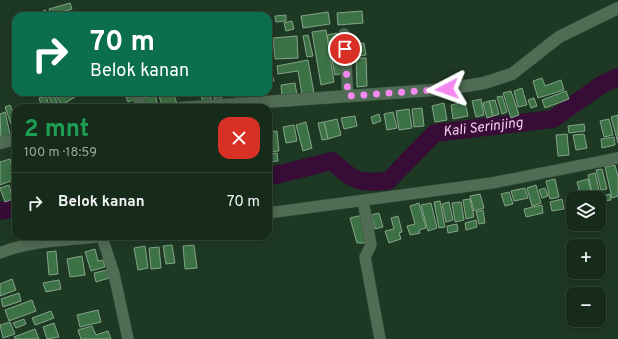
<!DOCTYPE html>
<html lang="id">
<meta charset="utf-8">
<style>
body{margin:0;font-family:Overpass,sans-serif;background:#233727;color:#f1f3f6;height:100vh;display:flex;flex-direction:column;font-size:15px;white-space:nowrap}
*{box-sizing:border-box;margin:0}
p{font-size:13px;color:#9ea7a2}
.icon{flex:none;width:22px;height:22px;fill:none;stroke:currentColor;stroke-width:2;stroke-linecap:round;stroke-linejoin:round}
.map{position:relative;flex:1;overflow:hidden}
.panel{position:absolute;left:12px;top:104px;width:260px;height:136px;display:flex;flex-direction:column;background:#162b1a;border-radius:12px;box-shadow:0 2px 10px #0003,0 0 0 1px #354739}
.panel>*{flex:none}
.hud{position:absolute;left:12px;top:12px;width:260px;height:84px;border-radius:12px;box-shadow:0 2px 10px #0003,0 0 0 1px #354739;background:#0b6e4f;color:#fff;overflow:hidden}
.controls{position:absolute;left:566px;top:191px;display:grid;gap:8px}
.controls a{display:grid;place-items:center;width:40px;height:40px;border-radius:8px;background:#162b1a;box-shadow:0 2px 10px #0003,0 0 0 1px #354739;font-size:20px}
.pin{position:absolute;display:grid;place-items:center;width:34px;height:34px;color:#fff;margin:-17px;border:2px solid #fff;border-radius:50%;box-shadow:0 1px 4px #0007}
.me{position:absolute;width:44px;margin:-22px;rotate:266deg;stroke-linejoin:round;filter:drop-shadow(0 0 3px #0008)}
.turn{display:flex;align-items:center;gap:14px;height:84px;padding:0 12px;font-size:18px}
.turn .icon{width:52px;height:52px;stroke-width:2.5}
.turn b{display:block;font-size:28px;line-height:34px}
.round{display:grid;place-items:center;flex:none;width:42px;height:42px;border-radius:12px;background:#233727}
.summary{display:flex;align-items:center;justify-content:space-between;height:68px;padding:0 12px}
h1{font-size:24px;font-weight:700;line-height:30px;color:#1e9e55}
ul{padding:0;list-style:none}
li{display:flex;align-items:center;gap:12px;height:60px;padding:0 12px;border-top:1px solid #354739}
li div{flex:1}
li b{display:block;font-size:15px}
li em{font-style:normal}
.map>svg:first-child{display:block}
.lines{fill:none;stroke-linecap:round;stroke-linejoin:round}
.river{stroke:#370c36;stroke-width:18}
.building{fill:#3d7247;stroke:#85a489}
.minor-casing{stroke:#3b5341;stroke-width:12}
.secondary-casing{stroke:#3b5341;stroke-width:13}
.minor{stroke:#506c54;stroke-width:11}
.secondary{stroke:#506c54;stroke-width:12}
.route{stroke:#f489ef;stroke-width:7;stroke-dasharray:0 12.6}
.labels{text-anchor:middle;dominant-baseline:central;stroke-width:4;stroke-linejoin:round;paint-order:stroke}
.water-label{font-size:14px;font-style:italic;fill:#f7ccf3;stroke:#142f1a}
</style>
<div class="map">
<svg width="618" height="339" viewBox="0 0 618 339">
<rect width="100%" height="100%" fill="#1e3923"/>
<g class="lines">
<g class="river">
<path id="s1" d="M268 177 332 161C355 182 357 183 388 181L435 133 553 119 601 85 618 77"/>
<polyline points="0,211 16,208"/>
</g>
</g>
<g class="building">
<polygon points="70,3 72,9 51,16 49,9"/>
<polygon points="45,10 49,16 35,16"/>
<polygon points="362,11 363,23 338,25 337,13"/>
<polygon points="328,12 330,24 303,28 301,16"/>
<polygon points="286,15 286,21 276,22 275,16"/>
<polygon points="292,21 294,29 286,31 284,23"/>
<polygon points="326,30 334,82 321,85 312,32"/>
<polygon points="337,33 345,73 335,75 327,35"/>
<polygon points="308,35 313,56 307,57 303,36"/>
<polygon points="297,36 298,58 275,59 273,38"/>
<polygon points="364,43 366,55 358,56 357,44"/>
<polygon points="356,58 366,58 367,86 357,87"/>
<polygon points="308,60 314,93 302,95 298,71 278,74 277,66"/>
<polygon points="269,64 274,81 268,83 268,65"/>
<polygon points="542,78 545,86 561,80 564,90 538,98 533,81"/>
<polygon points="295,83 297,95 282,97 281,85"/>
<polygon points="522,88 527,105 518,107 514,91"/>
<polygon points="511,91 519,115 511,118 503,93"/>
<polygon points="566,91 569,99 545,108 542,100"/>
<polygon points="52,92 60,108 54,108 47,94"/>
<polygon points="53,92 83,92 62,105"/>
<polygon points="124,92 134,92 136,99 128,102"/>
<polygon points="173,92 177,104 163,108 159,96"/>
<polygon points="200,92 209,92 212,101 203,103"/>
<polygon points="213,92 220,92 223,103 216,105"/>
<polygon points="236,92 243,92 245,102 237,103"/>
<polygon points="253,92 262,92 264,95 255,98"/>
<polygon points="155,94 158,107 146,108 143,98"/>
<polygon points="46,96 50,108 42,108 39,98"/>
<polygon points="502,96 507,112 502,114 497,97"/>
<polygon points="534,98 537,106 531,108 528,100"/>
<polygon points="481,99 484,115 476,117 472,101"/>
<polygon points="495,100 499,114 493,116 489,101"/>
<polygon points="489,101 493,116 487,118 483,103"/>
<polygon points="465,102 468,116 453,119 451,105"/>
<polygon points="444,103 447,120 435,122 432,106"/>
<polygon points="10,105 12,110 16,109 16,123 11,124 5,107"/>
<polygon points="422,108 424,126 414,127 412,109"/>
<polygon points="409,109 412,128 399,130 396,111"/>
<polygon points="5,112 11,138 1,141 0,114"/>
<polygon points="393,112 397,128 387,130 384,114"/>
<polygon points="379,114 381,121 373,124 371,117"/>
<polygon points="618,115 618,143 611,117"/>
<polygon points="355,116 357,126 344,129 341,118"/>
<polygon points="337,119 341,135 328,139 324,122"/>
<polygon points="609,119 613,135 604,137 600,121"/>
<polygon points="306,122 312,148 303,151 296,125"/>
<polygon points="324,122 328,139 322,140 318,123"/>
<polygon points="584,124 585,131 569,133 568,126"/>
<polygon points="294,125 297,141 286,143 283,127"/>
<polygon points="277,131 279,151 268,152 268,132"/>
<polygon points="567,134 569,155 558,156 556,135"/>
<polygon points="584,134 587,148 576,150 573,135"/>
<polygon points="614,137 615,145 602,148 601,139"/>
<polygon points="277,153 278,161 268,162 268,154"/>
<polygon points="10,159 16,179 0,185 0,162"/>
<polygon points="615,165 618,177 618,196 612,198 605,167"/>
<polygon points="602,169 607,189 601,190 596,170"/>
<polygon points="595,173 599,190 592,192 588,175"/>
<polygon points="555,179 559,197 550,199 546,181"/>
<polygon points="588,179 592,195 581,197 577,182"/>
<polygon points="9,185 13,199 5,202 0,188"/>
<polygon points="536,185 541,203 532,206 527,188"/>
<polygon points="525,188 528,198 514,201 511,191"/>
<polygon points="545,188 548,196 542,198 539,190"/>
<polygon points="509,192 513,204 505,206 501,194"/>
<polygon points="480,194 484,208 474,211 470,196"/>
<polygon points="610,194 611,200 603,201 602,196"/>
<polygon points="579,196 580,198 573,198 573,208 567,210 565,200"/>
<polygon points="470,199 474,217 466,219 463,200"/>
<polygon points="562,199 564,209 552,211 550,202"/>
<polygon points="440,201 445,227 439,228 434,202"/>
<polygon points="449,202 453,220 446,222 442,204"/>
<polygon points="461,202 464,220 455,222 452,203"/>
<polygon points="419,203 426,228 419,230 420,233 410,235 407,226 415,224 410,206"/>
<polygon points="431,203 437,228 428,231 421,205"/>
<polygon points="542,205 543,213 526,217 524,209"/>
<polygon points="483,210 485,223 479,224 476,212"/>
<polygon points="379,213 383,227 375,229 371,215"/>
<polygon points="363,215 367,243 357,243 350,218"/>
<polygon points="398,216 402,232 399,233 401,239 389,243 385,231 394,229 391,218"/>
<polygon points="476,220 477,227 466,230 465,223"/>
<polygon points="457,224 458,231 448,233 447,226"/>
<polygon points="172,245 175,263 166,264 163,246"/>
<polygon points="194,245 197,268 185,269 183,246"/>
<polygon points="145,246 148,268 138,270 134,248"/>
<polygon points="159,247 161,268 151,269 149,248"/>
<polygon points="95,249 98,261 103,260 105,267 91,271 85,252"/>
<polygon points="56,251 58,274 49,275 47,252"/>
<polygon points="82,256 85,275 70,277 67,259"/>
<polygon points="107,270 109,278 96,282 94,273"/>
<polygon points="12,279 16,290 0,296 0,284"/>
<polygon points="59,280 61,289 46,292 43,283"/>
<polygon points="19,293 21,301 3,307 1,299"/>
<polygon points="32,300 36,311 9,321 5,310"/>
<polygon points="98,310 101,322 80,327 77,315"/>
<polygon points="51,311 54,318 35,325 32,318"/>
<polygon points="24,319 26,324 16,328 13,323"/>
<polygon points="10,322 15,334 3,338 0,325"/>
<polygon points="54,323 59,337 47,339 43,327"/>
<polygon points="92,326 96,335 108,331 111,339 81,339 78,330"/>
<polygon points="35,329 39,339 15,339 14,337"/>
</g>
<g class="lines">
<g class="minor-casing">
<g id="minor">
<polyline points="344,34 348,96"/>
<polyline points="136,92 142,108"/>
<polyline points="363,201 371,245 365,257 380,339"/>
<polyline points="268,213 492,183 618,158"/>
<polyline points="102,237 114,274 128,339"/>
<path d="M0 253C34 239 70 241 106 236"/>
</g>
</g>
<g class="secondary-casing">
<g id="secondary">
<polyline points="181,108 447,89 484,83 512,74 559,37 618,8"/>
<polyline points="0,143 16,139"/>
</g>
</g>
<use href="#minor" class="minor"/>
<use href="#secondary" class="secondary"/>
</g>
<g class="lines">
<polyline class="route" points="345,49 348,96 447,89"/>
</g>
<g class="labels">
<g class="water-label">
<text stroke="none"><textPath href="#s1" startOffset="244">Kali Serinjing</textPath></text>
</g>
</g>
</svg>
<div class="controls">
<a><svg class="icon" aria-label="layers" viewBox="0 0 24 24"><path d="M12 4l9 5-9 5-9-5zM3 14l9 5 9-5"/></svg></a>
<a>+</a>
<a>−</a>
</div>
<div class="pin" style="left:345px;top:49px;background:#d93025"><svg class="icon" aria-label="arrive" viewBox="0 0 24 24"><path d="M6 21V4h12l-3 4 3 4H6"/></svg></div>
<svg class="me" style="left:447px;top:89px" viewBox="-20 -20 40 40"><path d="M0-17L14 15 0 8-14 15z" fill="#f489ef" stroke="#fff" stroke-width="4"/></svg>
<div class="hud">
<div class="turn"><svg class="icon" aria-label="right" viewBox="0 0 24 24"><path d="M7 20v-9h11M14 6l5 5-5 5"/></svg><div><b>70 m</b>Belok kanan</div></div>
</div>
<section class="panel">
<div class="summary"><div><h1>2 mnt</h1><p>100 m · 18:59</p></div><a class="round" style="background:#d93025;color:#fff"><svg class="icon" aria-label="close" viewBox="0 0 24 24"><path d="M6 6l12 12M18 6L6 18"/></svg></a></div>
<ul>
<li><svg class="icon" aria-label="right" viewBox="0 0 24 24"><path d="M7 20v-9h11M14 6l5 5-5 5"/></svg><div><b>Belok kanan</b></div><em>70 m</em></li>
</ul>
</section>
</div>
